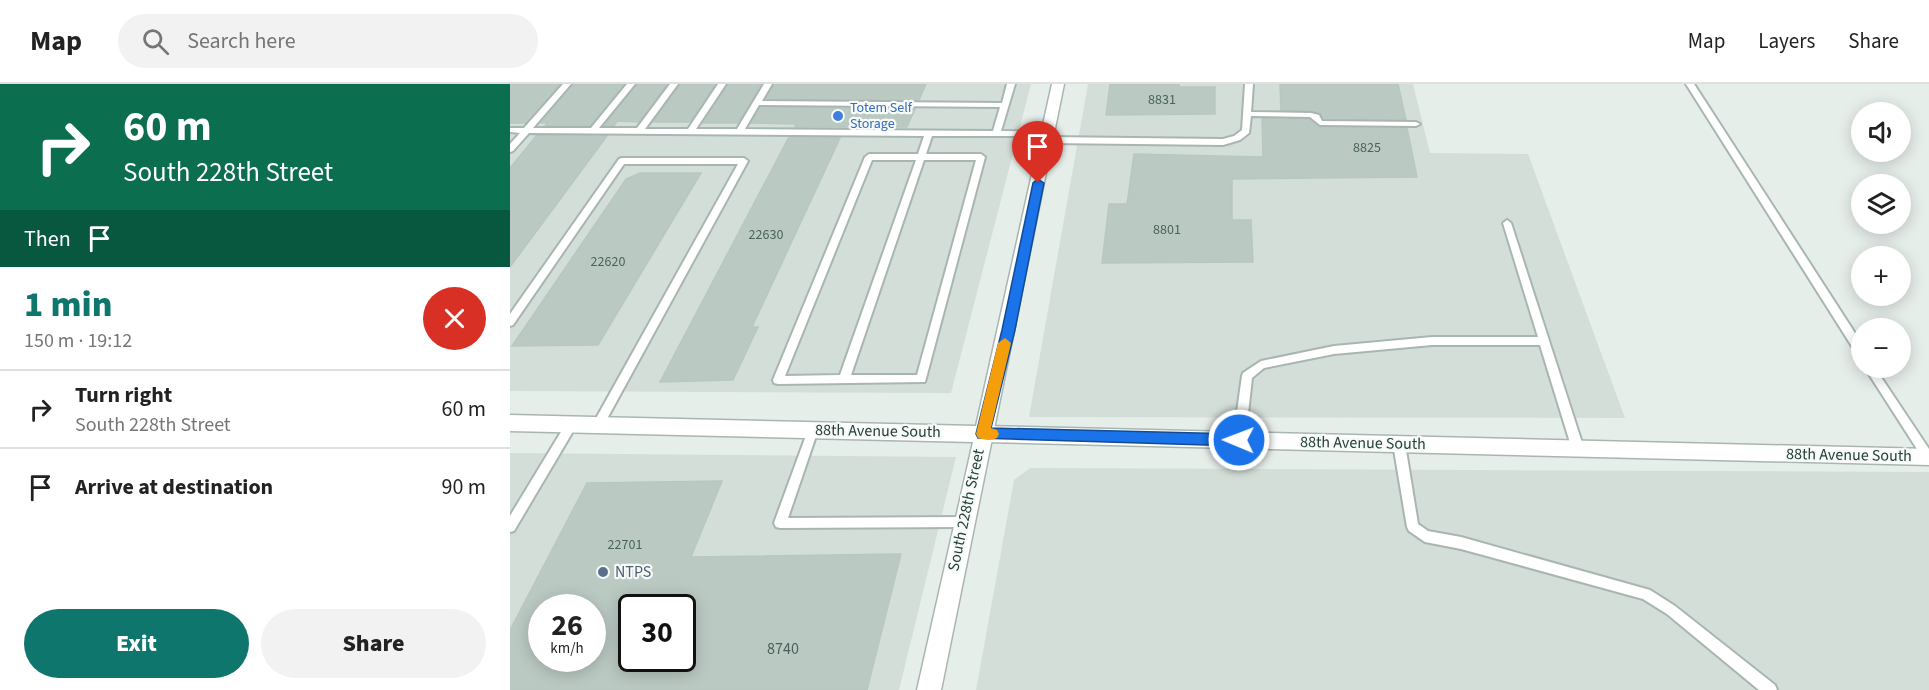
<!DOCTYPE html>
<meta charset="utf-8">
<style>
body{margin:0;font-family:"Source Sans 3",sans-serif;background:#f2f2f2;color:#222;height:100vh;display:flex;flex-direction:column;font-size:22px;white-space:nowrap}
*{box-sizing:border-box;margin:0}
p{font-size:20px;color:#767676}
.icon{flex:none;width:33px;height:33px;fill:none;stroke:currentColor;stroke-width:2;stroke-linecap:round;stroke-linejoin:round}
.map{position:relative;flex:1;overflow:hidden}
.drawer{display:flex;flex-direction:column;background:#fff;width:510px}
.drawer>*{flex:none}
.guide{background:#0b6e4f;color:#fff;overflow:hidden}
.buttons{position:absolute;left:1341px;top:18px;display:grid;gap:12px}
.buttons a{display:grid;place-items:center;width:60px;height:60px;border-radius:50%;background:#fff;box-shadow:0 3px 15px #0003;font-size:30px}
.speed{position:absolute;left:18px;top:510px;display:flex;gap:12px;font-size:30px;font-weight:700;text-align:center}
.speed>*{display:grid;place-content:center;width:78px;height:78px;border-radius:50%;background:#fff;box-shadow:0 3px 15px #0003;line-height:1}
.speed small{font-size:15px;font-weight:400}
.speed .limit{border:3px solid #111;border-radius:9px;background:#fff;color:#111}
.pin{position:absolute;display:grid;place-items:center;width:51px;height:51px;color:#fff;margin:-62px -26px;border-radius:50% 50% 50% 0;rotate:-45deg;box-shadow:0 0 6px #0007}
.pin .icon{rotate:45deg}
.me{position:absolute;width:66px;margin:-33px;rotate:271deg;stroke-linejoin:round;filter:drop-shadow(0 0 4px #0008)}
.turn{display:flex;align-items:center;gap:21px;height:126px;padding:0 24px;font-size:27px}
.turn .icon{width:78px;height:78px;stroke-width:2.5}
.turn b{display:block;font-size:42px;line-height:51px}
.then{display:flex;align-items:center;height:57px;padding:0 24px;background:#0003;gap:12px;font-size:22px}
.round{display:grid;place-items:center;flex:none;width:63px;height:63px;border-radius:32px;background:#f2f2f2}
.summary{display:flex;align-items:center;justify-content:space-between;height:102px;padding:0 24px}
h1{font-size:36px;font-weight:800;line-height:45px;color:#0f766e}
.primary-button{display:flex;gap:12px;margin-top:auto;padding:12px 24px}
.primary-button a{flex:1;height:69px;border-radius:36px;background:#0f766e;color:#fff;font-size:24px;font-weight:800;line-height:69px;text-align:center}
.primary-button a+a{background:#f2f2f2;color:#222}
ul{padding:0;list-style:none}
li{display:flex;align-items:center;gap:18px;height:78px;padding:0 24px;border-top:2px solid #e0e0e0}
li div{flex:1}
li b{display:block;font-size:22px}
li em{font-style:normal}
header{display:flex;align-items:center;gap:36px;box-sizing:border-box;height:84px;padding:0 30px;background:#fff;border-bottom:2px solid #e0e0e0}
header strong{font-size:28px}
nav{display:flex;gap:33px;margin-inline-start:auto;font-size:21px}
.search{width:420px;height:54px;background:#f2f2f2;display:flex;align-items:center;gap:15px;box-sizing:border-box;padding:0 21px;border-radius:33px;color:#767676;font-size:22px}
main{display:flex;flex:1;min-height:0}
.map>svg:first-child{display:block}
.built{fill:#d4ded9;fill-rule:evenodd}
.building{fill:#bbc9c3;stroke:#b8c8c1;stroke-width:1.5;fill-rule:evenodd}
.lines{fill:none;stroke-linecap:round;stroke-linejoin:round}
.service-casing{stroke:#a8b6b1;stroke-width:4}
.minor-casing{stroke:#a8b6b1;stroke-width:3}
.tertiary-casing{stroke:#a8b6b1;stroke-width:3}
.service{fill:#fff;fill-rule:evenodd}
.minor{fill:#fff;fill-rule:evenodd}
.tertiary{fill:#fff;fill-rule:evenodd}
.route{fill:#1a73e8;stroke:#114b97;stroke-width:1.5}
.slow{fill:#f59e0b}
.shop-dot{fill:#3f7fe0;stroke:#f6faf8;stroke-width:2}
.service-dot{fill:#5c6f8a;stroke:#f6faf8;stroke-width:2}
.labels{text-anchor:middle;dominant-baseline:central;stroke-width:4.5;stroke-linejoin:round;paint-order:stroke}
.number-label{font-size:14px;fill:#4a625b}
.far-shop-label{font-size:14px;fill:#366cbe;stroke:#f6faf8;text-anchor:start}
.street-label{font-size:16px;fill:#254038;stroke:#f6faf8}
.service-label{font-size:16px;fill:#4e5e75;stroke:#f6faf8;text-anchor:start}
.near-number-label{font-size:16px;fill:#4a625b}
</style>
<header>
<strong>Map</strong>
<div class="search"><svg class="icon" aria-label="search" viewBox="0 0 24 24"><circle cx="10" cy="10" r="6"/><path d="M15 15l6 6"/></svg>Search here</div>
<nav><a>Map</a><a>Layers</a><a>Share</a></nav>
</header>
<main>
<section class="drawer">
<div class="guide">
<div class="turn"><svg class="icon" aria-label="right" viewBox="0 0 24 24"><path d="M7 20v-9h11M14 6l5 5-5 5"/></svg><div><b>60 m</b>South 228th Street</div></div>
<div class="then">Then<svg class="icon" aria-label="arrive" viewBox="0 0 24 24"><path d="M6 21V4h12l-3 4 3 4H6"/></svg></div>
</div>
<div class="summary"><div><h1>1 min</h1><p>150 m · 19:12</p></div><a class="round" style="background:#d93025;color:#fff"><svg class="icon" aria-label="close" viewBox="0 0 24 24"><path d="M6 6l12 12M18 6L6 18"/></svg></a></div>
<ul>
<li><svg class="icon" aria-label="right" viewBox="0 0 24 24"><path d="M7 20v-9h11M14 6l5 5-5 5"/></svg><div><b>Turn right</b><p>South 228th Street</p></div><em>60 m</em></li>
<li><svg class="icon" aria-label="arrive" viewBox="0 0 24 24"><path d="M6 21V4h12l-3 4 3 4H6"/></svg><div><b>Arrive at destination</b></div><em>90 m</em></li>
</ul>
<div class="primary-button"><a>Exit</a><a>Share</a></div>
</section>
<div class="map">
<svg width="1419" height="606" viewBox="0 0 1419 606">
<rect width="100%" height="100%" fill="#e6eeea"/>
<g class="built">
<polygon points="0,0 521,0 441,309 0,307"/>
<polygon points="578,0 903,0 920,69 1018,70 1115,334 519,333"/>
<path d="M0 369 446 373 389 606H0ZM32 524H82V574H32ZM122 524H172V574H122Z"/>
<polygon points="520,384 1419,388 1419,606 466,606 504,396"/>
</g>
<g class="building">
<polygon points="0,0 50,0 16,39 0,39"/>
<polygon points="63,0 114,0 80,42 35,42 38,39 31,39"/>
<polygon points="127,0 157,0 129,38 107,37 104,42 94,42"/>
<polygon points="170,0 205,0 180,38 143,38"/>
<polygon points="218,0 251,0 228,39 193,39"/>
<polygon points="264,0 416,0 409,16 256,15"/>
<polygon points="600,0 669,0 669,3 705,3 705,30 596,31"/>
<polygon points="770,0 888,0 896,36 813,35 810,29 802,27 771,26"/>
<polygon points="250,23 405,25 397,43 285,43 286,40 241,39"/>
<polygon points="752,34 799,35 810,43 897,44 907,93 722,95 722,136 741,136 743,178 592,179 599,120 617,120 624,70 753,73"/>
<polygon points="27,51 97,52 0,183 0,84"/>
<polygon points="279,53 330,54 242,243 248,243 223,296 150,298"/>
<polygon points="130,89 191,89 88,261 2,262 116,95"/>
<path d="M212 397 181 473 391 470 357 606H0V546L77 399ZM32 524H82V574H32ZM122 524H172V574H122Z"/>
</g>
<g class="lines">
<g class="service-casing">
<g id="service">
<path d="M53 0H61L23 44H81L117 0H125L89 44H127L160 0H168L135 45H178L208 0H216L186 45H227L254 0H262L252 17 492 19 497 0H505L491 47 538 48 542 50 538 52H422L416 70H471L475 73 415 298 268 300 264 299 263 296 355 73 359 70H408L414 52 19 49 3 67 0 68V60L10 49 0 48V44H14ZM249 21 490 23 483 47 235 45ZM362 76H406L330 291 275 292ZM414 76H466L407 291H341Z"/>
<polygon points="735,0 743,0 741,28 801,29 809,31 812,37 906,38 910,40 906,42 810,41 800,33 741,32 739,49 730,56 713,61 537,59 533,56 537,53 713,55 724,52 732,46"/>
<polygon points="1176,0 1184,0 1352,260 1352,273 1348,272"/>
<polygon points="112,74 234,74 238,77 92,344 88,346 84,344 83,341 84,338 228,80 114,80 3,241 0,242 0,230 109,75"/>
<polygon points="997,136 1001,139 1074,365 1072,368 1068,370 1064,368 1062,365 1030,261 922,261 824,270 754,284 742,294 735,356 733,359 729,361 725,359 723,356 732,292 733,289 751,277 824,262 922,253 1028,253 993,139"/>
<polygon points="1355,284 1365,284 1419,365 1419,377 1414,376"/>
<polygon points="61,336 65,338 66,341 65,344 4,447 0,448 0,432 57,338"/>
<polygon points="303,341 307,343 308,346 278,434 454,433 458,434 460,438 458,442 454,443 270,444 266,443 264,439 298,346 299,343"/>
<polygon points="889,355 893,357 895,360 908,440 918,447 951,453 1140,506 1165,522 1265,601 1267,606 1249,606 1157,530 1133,515 951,465 915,458 899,447 897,443 883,360 885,357"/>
</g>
</g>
<g class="minor-casing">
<polygon id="minor" points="473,342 1419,365 1419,381 473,358 466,356 464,350 466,344"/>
</g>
<g class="tertiary-casing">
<polygon id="tertiary" points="542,0 554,0 431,606 407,606 463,358 0,347 0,331 466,342"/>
</g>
<use href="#service" class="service"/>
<use href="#minor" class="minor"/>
<use href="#tertiary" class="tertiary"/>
</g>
<polygon class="route" points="528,95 534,99 505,246 481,344 729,350 734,352 736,356 734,360 729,362 468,354 466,350 492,246 523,99"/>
<path class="slow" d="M495 254 501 259 481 344 487 346 489 350 487 354C481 357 474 356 468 354L466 350 488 259Z"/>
<circle class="shop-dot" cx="328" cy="32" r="6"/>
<circle class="service-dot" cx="93" cy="488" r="6"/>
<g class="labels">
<g class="number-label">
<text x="652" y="16">8831</text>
<text x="857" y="64">8825</text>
<text x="657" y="146">8801</text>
<text x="256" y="151">22630</text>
<text x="98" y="178">22620</text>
<text x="115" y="461">22701</text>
</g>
<g class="far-shop-label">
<text x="340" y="24">Totem Self<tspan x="340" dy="16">Storage</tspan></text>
</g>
<g class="street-label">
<text transform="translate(368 347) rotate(1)">88th Avenue South</text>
<text transform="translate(853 359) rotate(1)">88th Avenue South</text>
<text transform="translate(1339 371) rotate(1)">88th Avenue South</text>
<text transform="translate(456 426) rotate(-78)">South 228th Street</text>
</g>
<g class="service-label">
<text x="105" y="488">NTPS</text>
</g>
<g class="near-number-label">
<text x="273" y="565">8740</text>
</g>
</g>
</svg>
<div class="buttons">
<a><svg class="icon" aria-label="sound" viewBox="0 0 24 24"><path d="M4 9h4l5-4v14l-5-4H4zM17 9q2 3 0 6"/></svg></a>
<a><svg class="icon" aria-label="layers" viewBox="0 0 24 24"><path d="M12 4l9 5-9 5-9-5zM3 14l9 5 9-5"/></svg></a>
<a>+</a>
<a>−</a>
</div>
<div class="speed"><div>26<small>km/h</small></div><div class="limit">30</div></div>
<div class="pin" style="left:528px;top:99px;background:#d93025"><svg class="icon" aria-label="arrive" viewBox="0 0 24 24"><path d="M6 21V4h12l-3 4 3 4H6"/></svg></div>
<svg class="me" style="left:729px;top:356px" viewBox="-20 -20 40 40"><circle r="17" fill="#1a73e8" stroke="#fff" stroke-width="3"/><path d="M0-11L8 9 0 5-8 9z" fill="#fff"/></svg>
</div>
</main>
